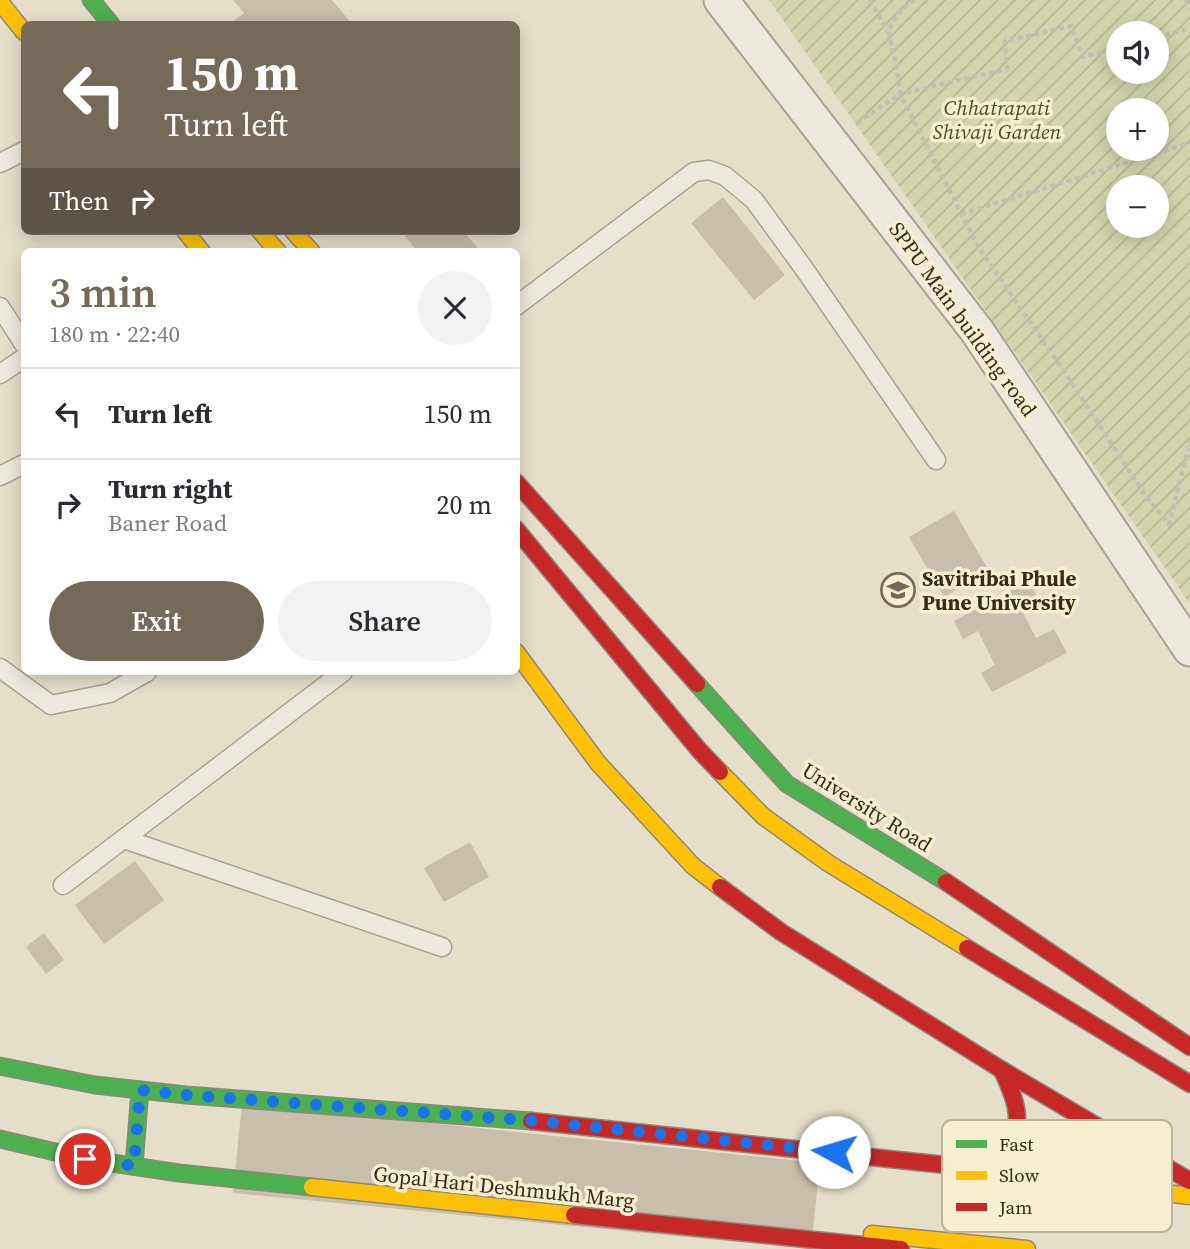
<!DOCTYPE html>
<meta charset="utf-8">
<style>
body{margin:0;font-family:"Source Serif 4",serif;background:#f2f2f3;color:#2b2b33;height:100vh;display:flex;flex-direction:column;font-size:26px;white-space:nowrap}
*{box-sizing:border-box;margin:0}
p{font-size:23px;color:#7c7c81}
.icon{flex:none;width:38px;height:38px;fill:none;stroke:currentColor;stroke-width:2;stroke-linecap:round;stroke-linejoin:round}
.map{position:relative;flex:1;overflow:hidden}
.side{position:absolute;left:21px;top:248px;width:499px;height:427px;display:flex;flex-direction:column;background:#fff;border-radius:10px;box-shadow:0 4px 18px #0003}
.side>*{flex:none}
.banner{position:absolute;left:21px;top:21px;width:499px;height:214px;border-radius:10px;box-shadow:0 4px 18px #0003;background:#756a59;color:#fff;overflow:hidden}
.fabs{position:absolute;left:1106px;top:21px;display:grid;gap:14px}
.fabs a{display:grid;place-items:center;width:63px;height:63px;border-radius:50%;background:#fff;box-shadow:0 4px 18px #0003;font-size:35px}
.pin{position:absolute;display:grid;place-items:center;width:60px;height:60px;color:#fff;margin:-30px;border:4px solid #fff;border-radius:50%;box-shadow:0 2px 7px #0007}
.me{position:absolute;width:77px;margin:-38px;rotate:276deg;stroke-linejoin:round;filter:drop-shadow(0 0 5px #0008)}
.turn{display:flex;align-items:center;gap:24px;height:147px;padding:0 28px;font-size:32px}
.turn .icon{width:91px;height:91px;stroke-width:2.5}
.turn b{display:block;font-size:49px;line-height:60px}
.then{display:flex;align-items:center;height:66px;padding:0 28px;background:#0003;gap:14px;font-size:26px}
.round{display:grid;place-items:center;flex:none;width:74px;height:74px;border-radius:37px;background:#f2f2f3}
.overview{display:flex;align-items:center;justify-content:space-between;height:119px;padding:0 28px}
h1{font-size:42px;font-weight:600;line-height:52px;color:#756a59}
.primary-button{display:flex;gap:14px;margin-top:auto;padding:14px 28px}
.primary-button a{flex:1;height:80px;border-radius:42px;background:#756a59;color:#fff;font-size:28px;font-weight:600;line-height:80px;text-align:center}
.primary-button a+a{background:#f2f2f3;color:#2b2b33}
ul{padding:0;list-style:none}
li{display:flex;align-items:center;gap:21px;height:91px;padding:0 28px;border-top:2px solid #e1e1e2}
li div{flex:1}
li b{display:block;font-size:26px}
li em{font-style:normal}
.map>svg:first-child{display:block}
.garden{fill:url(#garden-furrows);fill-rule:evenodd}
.building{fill:#c9bdab}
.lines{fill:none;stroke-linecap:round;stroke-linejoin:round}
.lane-casing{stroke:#aaa394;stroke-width:21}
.street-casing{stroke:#aaa394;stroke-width:37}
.fast-casing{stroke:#8f887a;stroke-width:19}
.slow-casing{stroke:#8f887a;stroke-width:19}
.jam-casing{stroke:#8f887a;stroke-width:19}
.path{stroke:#c5c0b4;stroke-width:4.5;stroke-dasharray:5 3.5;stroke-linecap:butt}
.lane{stroke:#ede8dd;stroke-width:18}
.street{stroke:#ede8dd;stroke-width:33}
.fast{stroke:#4caf50;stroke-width:16}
.slow{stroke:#ffc107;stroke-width:16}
.jam{stroke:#c62828;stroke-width:16}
.route{stroke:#1a73e8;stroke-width:12;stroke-dasharray:0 21.6}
.labels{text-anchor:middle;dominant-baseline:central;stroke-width:7;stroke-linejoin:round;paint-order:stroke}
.park-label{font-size:21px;font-style:italic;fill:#455621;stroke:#f7eecf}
.street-label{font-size:21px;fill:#382b1c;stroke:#f7eecf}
.poi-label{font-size:21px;font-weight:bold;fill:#382b1c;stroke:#f7eecf;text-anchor:start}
.key{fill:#f7eecf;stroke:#beb499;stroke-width:2}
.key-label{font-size:19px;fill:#382b1c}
</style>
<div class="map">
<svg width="1190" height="1249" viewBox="0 0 1190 1249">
<defs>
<pattern id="garden-furrows" width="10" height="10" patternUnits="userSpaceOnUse" patternTransform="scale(1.75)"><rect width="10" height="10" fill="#d3d6ac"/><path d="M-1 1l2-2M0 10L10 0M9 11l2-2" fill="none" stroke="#b6b893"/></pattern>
</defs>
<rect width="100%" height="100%" fill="#e5dfca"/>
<path class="garden" d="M769 0H1190V604ZM1118 33H1157V72H1118ZM1118 110H1157V149H1118ZM1118 187H1157V226H1118Z"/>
<g class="building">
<polygon points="233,0 332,0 352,24 229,24 244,13"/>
<polygon points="723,197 785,275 754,300 691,223"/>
<polygon points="401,231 463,231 477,247 471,252 418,252"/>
<polygon points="954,511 989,571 944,597 909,537"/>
<polygon points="1029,581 1037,596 1019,605 1036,638 1054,629 1067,653 992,692 981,673 995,665 978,631 963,639 954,621"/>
<polygon points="470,842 489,877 444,902 424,868"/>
<polygon points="135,861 164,900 104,944 75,905"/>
<polygon points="44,933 64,960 46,974 26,947"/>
<polygon points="242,1104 820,1163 811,1249 233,1193"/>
</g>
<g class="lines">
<g class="lane-casing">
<g id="lane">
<polyline points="0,163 24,151"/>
<polyline points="516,306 694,172 709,170 725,176 754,200 805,270 936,460"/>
<polyline points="0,307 24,344"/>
<polyline points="0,374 24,358"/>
<polyline points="0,476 24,464"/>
<polyline points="0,668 51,705 110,693 147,672"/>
<polyline points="124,839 442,947"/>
<polyline points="63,885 343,672"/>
</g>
</g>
<g class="street-casing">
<polyline id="street" points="721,0 977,331 1190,649"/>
</g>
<g class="fast-casing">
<g id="fast">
<polyline points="91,0 111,24"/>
<polyline points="697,684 787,784 946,882"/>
<polyline points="0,1066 95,1085 186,1095 531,1121"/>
<polyline points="0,1139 85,1159 179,1173 312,1187"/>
<polyline points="134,1166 140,1090"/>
</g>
</g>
<g class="slow-casing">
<g id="slow">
<polyline points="0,2 24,32"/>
<polyline points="185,231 202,252"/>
<polyline points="260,231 278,252"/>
<polyline points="293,231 312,252"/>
<polyline points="516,652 598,763 693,866 720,887"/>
<polyline points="720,772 763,816 828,863 967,948"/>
<polyline points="946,1165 1190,1196"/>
<polyline points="312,1187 574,1215"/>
<polyline points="872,1234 1027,1249"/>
</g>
</g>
<g class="jam-casing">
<g id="jam">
<polyline points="516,482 697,684"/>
<polyline points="516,529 699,750 720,772"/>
<polyline points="946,882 1190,1047"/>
<polyline points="720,887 781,932 1002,1070 1190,1181"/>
<polyline points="967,948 1190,1084"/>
<polyline points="531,1121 946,1165"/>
<path d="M952 1158C976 1155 1016 1150 1017 1118 1017 1102 1008 1084 1002 1070"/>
<polyline points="574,1215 901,1249"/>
</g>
</g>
<g class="path">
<polyline points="870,0 887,31"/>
<polyline points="1186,0 1190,9"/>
<polyline points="1157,37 1190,28"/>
<polyline points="1118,48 1083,57 1071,26 1005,41 1007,69 900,94 979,248 1064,371 1145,495 1169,524 1190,441"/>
<polyline points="857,123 900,94 896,63 888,31 901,10 914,0"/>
<polyline points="961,214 1190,143"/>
</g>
<use href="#lane" class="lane"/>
<use href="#street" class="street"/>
<use href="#fast" class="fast"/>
<use href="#slow" class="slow"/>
<use href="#jam" class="jam"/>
</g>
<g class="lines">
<polyline class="route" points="85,1159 134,1166 140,1090 186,1095 537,1121 834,1152"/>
</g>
<defs>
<g id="university-ring" transform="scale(1.75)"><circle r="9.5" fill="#f7eecf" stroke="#756a59" stroke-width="1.5"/><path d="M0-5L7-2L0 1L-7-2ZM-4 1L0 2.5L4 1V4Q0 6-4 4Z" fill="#756a59"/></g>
</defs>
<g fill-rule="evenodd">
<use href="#university-ring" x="898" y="590"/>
</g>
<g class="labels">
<g class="park-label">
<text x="997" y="107">Chhatrapati<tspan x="997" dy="24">Shivaji Garden</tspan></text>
</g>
<g class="street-label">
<text transform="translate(963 319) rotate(54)">SPPU Main building road</text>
<text transform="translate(867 807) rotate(32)">University Road</text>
<text transform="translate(504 1187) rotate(6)">Gopal Hari Deshmukh Marg</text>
</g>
<g class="poi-label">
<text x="922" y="578">Savitribai Phule<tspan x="922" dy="24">Pune University</tspan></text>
</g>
</g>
<rect x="942" y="1120" width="230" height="112" rx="10" class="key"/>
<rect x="956" y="1140" width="31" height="8" fill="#4caf50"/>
<rect x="956" y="1171" width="31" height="9" fill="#ffc107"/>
<rect x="956" y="1203" width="31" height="8" fill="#c62828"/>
<g class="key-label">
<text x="999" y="1151">Fast</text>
<text x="999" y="1182">Slow</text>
<text x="999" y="1214">Jam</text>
</g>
</svg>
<div class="fabs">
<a><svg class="icon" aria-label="sound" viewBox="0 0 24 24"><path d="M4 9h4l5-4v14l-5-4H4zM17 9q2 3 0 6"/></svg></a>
<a>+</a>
<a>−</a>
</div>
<div class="pin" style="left:85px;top:1159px;background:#d93025"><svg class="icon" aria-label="arrive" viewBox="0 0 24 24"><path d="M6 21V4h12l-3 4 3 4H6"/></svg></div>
<svg class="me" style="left:834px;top:1152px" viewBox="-20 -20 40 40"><circle r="19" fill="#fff"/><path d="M0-13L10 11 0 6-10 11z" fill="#1a73e8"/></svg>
<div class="banner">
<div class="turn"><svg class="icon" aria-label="left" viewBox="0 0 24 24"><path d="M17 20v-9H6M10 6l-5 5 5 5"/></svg><div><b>150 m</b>Turn left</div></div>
<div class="then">Then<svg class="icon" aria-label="right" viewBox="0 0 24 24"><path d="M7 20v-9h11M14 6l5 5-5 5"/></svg></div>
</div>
<section class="side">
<div class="overview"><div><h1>3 min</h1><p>180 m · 22:40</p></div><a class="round"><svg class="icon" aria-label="close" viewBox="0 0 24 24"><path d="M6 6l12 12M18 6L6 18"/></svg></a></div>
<ul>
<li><svg class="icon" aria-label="left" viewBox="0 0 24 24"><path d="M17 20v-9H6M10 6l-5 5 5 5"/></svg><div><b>Turn left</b></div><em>150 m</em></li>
<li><svg class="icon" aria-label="right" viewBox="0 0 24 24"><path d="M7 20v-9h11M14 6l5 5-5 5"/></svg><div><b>Turn right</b><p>Baner Road</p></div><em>20 m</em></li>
</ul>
<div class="primary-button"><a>Exit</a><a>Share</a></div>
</section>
</div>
